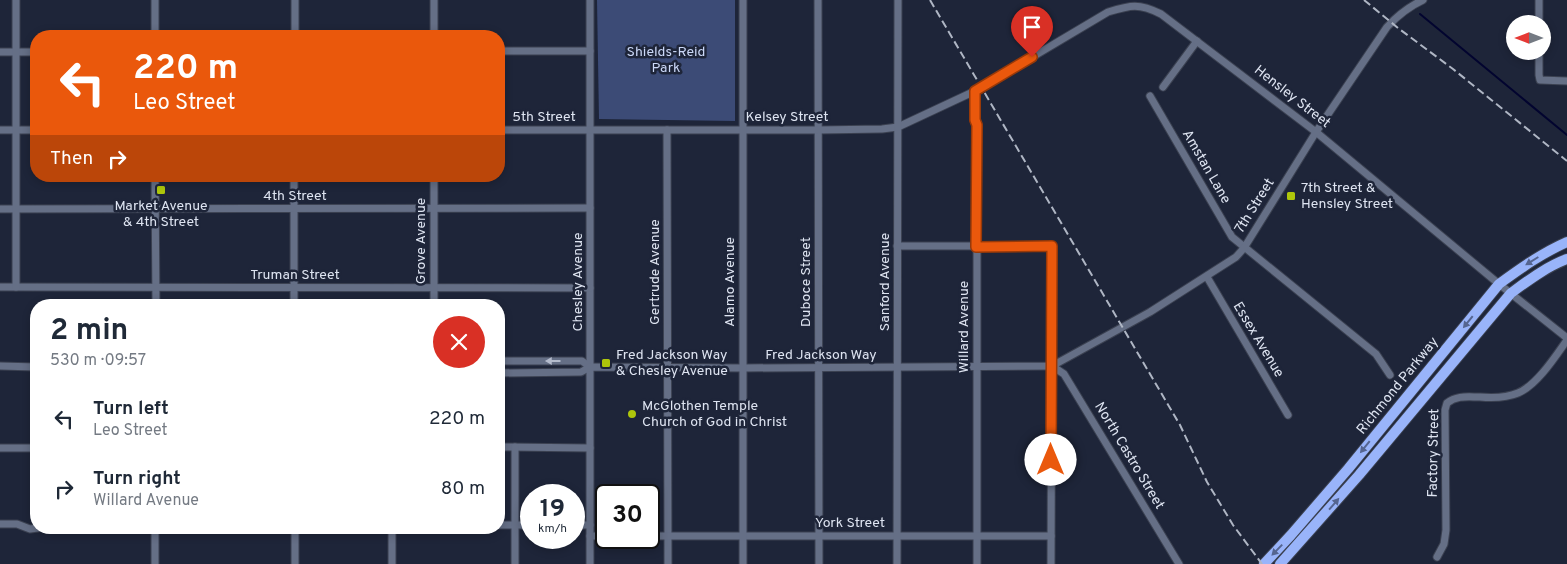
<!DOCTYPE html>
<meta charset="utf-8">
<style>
body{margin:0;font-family:Overpass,sans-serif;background:#f2f2f3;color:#1f2937;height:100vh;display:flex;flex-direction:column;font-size:19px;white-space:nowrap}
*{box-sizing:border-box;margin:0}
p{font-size:16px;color:#747a83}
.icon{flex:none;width:28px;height:28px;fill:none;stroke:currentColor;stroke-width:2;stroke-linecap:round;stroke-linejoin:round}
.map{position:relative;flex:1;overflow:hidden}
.details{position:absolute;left:30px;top:299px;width:475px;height:235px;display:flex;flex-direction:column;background:#fff;border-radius:20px;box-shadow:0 2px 8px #0003}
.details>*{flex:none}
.hud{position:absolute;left:30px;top:30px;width:475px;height:152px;border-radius:20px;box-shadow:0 2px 8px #0003;background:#ea580c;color:#fff;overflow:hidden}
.needle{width:32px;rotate:270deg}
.tools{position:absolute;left:1506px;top:15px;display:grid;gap:10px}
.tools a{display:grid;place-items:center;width:45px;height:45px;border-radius:50%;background:#fff;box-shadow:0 2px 8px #0003;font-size:25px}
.speed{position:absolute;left:520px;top:484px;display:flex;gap:10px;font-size:25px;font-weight:700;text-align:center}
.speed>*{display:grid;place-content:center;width:65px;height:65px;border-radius:50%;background:#fff;box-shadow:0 2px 8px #0003;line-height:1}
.speed small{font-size:12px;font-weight:400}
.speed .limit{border:2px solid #111;border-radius:8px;background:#fff;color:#111}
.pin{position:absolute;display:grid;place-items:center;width:42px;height:42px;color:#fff;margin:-51px -21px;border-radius:50% 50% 50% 0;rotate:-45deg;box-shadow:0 0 5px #0007}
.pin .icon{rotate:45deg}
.me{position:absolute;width:55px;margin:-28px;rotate:0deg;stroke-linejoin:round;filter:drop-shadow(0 0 4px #0008)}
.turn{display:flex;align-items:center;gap:18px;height:105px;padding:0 20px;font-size:22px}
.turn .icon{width:65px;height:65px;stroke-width:2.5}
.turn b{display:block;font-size:35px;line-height:42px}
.then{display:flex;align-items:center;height:48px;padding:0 20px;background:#0003;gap:10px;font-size:19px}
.round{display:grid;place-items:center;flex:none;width:52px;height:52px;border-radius:26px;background:#f2f2f3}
.summary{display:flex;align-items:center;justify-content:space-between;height:85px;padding:0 20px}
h1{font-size:30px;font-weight:700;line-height:38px}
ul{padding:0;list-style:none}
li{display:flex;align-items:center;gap:15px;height:70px;padding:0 20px}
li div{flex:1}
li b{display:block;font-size:19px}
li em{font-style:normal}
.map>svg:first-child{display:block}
.green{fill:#3c4b76}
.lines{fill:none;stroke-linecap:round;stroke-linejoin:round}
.stream{stroke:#02042f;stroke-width:2}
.minor-casing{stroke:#3b4151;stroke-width:9}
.highway-casing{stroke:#3b4151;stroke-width:12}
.minor{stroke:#656f86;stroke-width:7}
.highway{stroke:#99b4fa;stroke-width:10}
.rail{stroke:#afb6c4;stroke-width:2;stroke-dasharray:8 4;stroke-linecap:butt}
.oneway{fill:#556590}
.oneway2{fill:#b4bbcc}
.route-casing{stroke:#983908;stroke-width:12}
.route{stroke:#ea580c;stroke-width:9}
.poi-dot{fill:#aec60b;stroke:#1e2539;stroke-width:2}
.labels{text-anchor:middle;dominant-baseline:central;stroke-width:5;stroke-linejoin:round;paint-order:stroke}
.park-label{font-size:14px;fill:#cbd8f7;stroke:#1e2539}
.street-label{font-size:14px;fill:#dee4f1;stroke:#1e2539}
.poi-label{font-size:14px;fill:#dee4f1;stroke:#1e2539;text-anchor:start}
</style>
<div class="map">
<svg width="1567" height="564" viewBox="0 0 1567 564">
<rect width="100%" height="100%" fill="#1e2539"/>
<polygon class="green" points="597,0 735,0 735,121 599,119"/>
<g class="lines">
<polyline class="stream" points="1420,14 1567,135"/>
<g class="minor-casing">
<g id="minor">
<polyline points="434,0 434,36"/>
<polyline points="590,0 590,564"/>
<polyline points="818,0 819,564"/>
<polyline points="1539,24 1539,0"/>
<polyline points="155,36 155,0"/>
<polyline points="295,36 295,0"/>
<polyline points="499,51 590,51"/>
<polyline points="1539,51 1539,75 1540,80 1567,81"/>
<polyline points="0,52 36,52"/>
<polyline points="1163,87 1197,41"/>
<polyline points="975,91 975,120 977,125 977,564"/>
<polyline points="1150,96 1232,237 1376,354 1390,375"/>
<polyline points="0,130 36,130"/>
<path d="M499 130H818L882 129 898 127 975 91 1108 12C1131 5 1139 3 1161 14L1316 132 1499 284 1567 338"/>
<polyline points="667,130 668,564"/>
<polyline points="155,176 156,305"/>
<polyline points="294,176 294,305"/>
<polyline points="0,209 590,208"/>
<polyline points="897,246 1052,246 1051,564"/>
<polyline points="1207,277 1288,415"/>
<polyline points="0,287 590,288"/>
<polyline points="16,287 16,0"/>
<polyline points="434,305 434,176"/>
<polyline points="499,361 582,361 590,367"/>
<polyline points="0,366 36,367"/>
<polyline points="1052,366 1064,374 1179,564"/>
<path d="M499 373 581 372 590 367 743 368 1052 366 1150 312 1236 257 1244 248 1316 132 1387 27C1398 15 1408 7 1423 0"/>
<polyline points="499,447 590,448"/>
<polyline points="0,448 36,448"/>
<polyline points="0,524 17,524 30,529 38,528"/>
<polyline points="499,525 531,525"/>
<polyline points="574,525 590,525"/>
<polyline points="155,528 155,564"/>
<polyline points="295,528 295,564"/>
<polyline points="392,528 392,564"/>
<polyline points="590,536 606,536"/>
<polyline points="649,536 1051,536"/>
<path d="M1437 557 1444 544 1446 530 1445 410 1447 403C1457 395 1468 397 1480 397 1492 398 1506 398 1518 393 1537 385 1555 357 1567 340"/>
<polyline points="515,564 515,447"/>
<polyline points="743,564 743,0"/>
<polyline points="897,564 898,0"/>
</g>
</g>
<g class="highway-casing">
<g id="highway">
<path d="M1264 564 1291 535 1348 469 1499 284C1521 268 1542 253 1567 242"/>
<path d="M1280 564 1359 475 1511 293C1529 280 1546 267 1567 259"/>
</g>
</g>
<use href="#minor" class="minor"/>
<use href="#highway" class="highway"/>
<g class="rail">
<polyline points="930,0 1180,425 1207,482 1233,525 1262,564"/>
<polyline points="1364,0 1398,28 1453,69 1567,161"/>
</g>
</g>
<defs><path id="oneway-solid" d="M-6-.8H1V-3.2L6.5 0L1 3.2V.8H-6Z" transform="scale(1.25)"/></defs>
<g class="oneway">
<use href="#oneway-solid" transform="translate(1532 261) rotate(148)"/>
<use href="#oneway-solid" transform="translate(1468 322) rotate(129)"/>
<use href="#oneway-solid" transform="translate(1365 447) rotate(129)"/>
<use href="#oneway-solid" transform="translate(1334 504) rotate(-49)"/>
<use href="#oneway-solid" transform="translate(1277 550) rotate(134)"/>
</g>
<use class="oneway2" href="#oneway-solid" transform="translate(553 361) rotate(180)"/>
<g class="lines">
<g class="route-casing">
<polyline id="route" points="1032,57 975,91 975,120 977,125 976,247 1052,246 1051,460"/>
</g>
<use href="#route" class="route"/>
</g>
<g class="poi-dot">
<rect x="156" y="185" width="10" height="10" rx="2.5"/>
<rect x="1286" y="191" width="10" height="10" rx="2.5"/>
<rect x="601" y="358" width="10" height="10" rx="2.5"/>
<circle cx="632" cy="414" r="5"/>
</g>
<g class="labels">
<g class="park-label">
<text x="666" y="52">Shields-Reid<tspan x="666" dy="16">Park</tspan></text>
</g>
<g class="street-label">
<text transform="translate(1292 97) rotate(38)">Hensley Street</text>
<text x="544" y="117">5th Street</text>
<text x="787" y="117">Kelsey Street</text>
<text transform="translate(1206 167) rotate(60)">Amstan Lane</text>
<text x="295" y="196">4th Street</text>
<text transform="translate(1255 206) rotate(-58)">7th Street</text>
<text transform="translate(421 241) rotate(-90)">Grove Avenue</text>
<text transform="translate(655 272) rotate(-90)">Gertrude Avenue</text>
<text x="295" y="275">Truman Street</text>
<text transform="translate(578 282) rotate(-90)">Chesley Avenue</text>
<text transform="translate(730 282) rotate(-90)">Alamo Avenue</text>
<text transform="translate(806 282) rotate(-90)">Duboce Street</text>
<text transform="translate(885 282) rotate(-90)">Sanford Avenue</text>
<text transform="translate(964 327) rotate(-90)">Willard Avenue</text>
<text transform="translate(1258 340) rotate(59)">Essex Avenue</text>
<text x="821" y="355">Fred Jackson Way</text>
<text transform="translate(1398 386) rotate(-51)">Richmond Parkway</text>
<text transform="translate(1434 453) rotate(-89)">Factory Street</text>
<text transform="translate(1129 456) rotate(59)">North Castro Street</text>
<text x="850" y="523">York Street</text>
</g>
<g class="poi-label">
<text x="1301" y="188">7th Street &amp;<tspan x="1301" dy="16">Hensley Street</tspan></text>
<text x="161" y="206" text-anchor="middle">Market Avenue<tspan x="161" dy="16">&amp; 4th Street</tspan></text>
<text x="616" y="355">Fred Jackson Way<tspan x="616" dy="16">&amp; Chesley Avenue</tspan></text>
<text x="642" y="406">McGlothen Temple<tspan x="642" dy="16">Church of God in Christ</tspan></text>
</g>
</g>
</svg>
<div class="tools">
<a><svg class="needle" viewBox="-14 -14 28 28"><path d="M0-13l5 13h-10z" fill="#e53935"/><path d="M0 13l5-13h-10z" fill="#747a83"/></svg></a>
</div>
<div class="speed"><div>19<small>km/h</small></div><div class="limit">30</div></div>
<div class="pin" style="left:1032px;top:57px;background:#d93025"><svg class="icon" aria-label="arrive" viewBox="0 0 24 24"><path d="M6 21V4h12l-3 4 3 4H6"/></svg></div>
<svg class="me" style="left:1051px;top:460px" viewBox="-20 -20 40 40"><circle r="19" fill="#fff"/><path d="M0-13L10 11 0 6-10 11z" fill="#ea580c"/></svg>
<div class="hud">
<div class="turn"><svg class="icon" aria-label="left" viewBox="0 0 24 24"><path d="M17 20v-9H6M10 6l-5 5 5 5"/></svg><div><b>220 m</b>Leo Street</div></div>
<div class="then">Then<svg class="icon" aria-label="right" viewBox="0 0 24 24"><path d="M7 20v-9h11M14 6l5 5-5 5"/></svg></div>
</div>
<section class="details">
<div class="summary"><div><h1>2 min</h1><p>530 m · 09:57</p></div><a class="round" style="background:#d93025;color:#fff"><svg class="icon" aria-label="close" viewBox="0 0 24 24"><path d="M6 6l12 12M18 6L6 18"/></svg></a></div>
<ul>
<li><svg class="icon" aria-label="left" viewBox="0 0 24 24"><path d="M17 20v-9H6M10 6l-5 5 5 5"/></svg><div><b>Turn left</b><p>Leo Street</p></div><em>220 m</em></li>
<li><svg class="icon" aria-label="right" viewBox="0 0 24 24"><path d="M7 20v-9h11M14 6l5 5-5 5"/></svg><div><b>Turn right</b><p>Willard Avenue</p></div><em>80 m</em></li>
</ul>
</section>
</div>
